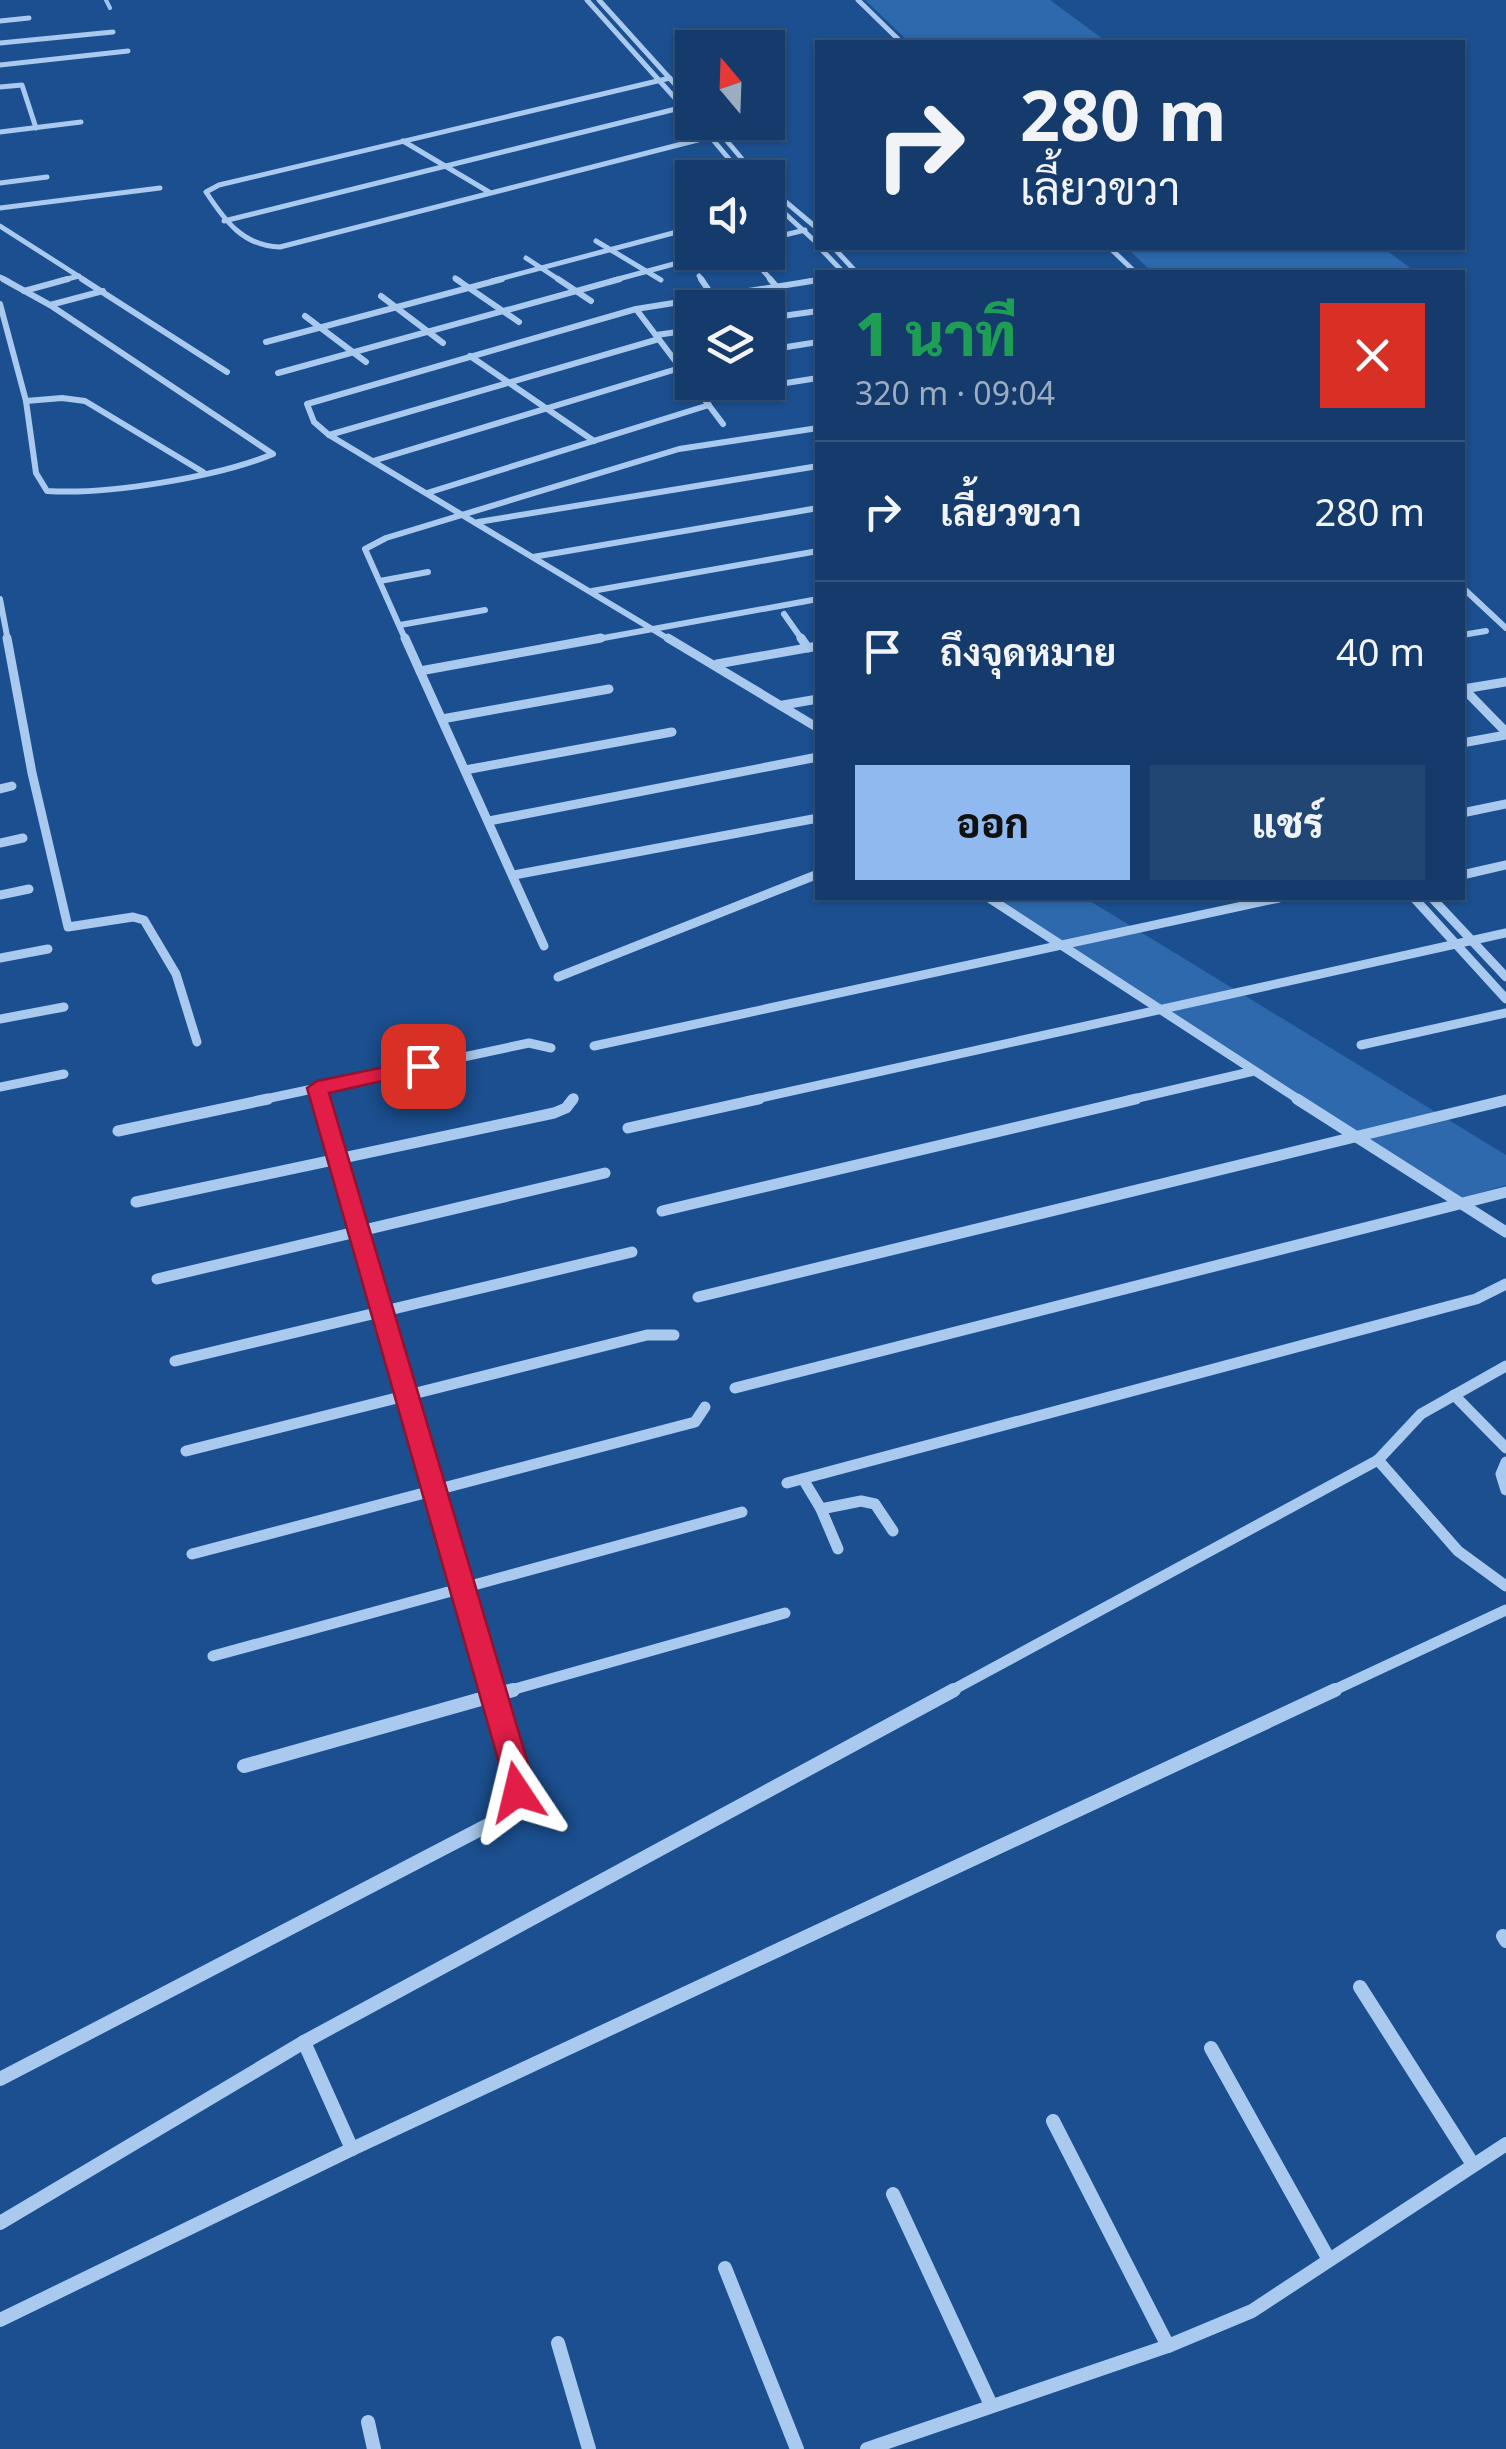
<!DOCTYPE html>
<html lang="th">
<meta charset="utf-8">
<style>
body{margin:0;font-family:"Noto Sans",Sarabun,sans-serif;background:#214673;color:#f1f3f6;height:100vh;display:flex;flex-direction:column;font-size:38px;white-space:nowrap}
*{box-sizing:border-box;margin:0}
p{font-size:32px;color:#9dadc1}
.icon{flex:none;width:55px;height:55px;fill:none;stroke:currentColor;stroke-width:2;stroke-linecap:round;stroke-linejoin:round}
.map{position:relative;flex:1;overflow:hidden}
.drawer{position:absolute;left:815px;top:270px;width:650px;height:630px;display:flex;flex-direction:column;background:#143b6b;border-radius:0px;box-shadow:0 2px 8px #0004,0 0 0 2px #33557e}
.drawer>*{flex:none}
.guide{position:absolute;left:815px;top:40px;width:650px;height:210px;border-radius:0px;box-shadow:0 2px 8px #0004,0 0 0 2px #33557e;background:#143b6b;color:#f1f3f6;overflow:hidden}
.needle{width:65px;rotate:341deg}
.tools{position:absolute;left:675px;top:30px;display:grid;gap:20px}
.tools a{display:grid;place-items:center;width:110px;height:110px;border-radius:0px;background:#143b6b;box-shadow:0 2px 8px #0004,0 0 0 2px #33557e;font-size:50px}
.pin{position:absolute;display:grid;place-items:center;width:85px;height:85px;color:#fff;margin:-42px;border-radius:20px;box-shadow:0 5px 15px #0006}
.me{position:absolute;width:110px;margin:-55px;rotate:350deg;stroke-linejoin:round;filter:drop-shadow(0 0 8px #0008)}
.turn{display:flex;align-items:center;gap:35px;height:210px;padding:0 40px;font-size:45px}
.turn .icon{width:130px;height:130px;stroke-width:2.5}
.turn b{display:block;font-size:70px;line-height:85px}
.round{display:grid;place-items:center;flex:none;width:105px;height:105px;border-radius:0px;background:#214673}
.overview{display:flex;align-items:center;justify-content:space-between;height:170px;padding:0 40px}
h1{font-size:60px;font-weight:800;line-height:75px;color:#1e9e55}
.button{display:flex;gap:20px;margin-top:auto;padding:20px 40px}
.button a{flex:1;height:115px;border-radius:0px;background:#90b9f0;color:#111;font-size:40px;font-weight:800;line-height:115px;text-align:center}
.button a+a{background:#214673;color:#f1f3f6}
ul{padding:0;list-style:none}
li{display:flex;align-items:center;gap:30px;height:140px;padding:0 40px;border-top:2px solid #33557e}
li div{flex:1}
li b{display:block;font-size:38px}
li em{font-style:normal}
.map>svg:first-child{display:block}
.green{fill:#2e69ad}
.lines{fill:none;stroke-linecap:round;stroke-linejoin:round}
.stream{stroke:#9cc4f0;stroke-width:4}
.street-far4{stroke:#a9c9ee;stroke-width:5}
.street-far3{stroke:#a9c9ee;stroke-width:6}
.street-far2{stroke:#a9c9ee;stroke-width:9}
.street-far1{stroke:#a9c9ee;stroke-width:11}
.street{stroke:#a9c9ee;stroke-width:14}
.route{fill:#e11d48;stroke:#92132f;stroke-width:2.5}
</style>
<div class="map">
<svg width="1506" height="2449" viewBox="0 0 1506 2449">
<rect width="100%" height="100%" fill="#1b4f8f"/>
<g class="green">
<polygon points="865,0 1050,0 1107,42 909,42"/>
<polygon points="1127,248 1383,248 1416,272 1152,272"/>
<polygon points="981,898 1085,898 1506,1155 1506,1185 1450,1202"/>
</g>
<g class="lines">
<polyline class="stream" points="106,0 110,8"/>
<g class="street-far4">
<polyline points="587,0 692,117"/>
<polyline points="599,0 692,103"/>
<polyline points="858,0 901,42"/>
<polyline points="0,21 29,18"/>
<polyline points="0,43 113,32"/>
<polyline points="0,65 128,51"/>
<path d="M670 78 219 185 206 192C225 221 243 246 280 247L721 134"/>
<polyline points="0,87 22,85 36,128"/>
<polyline points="698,122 745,178"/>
<polyline points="711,122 758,178"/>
<polyline points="0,132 81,122"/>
<polyline points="403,141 489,192"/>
<polyline points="0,183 47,177"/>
<polyline points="768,187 818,229"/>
<polyline points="768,198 818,244"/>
<polyline points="0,208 160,188"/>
<polyline points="224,221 692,105"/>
<polyline points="0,226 86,281"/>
<polyline points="679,232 692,240"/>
<polyline points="768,239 805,230"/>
<polyline points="596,241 661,280"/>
<polyline points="820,248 843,272"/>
<polyline points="834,248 856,272"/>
<polyline points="1110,248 1135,272"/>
<polyline points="714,252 730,262"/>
<polyline points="526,258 561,281"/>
<polyline points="755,261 772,281"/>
<polyline points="699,276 703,281"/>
<polyline points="0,277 8,281"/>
<polyline points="455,278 460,281"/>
<polyline points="59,281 79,276"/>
<polyline points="492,281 692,228"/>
<polyline points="611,281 718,252"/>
<polyline points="809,281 818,280"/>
</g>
<g class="street-far3">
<polyline points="82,279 227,372"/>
<polyline points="456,279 519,322"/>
<polyline points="558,279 591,301"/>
<polyline points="701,279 712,295"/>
<polyline points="770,279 776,286"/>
<polyline points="24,291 68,279"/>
<polyline points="381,296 443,343"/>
<path d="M0 304 26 401 36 473 47 491C108 495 217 477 273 454L50 305 3 279"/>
<polyline points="50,305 103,291"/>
<polyline points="636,309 307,404 314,422 329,435 672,641"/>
<polyline points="305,316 366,362"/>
<polyline points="768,318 818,311"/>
<polyline points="656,335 692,330"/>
<polyline points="266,342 502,279"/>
<polyline points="768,350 818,342"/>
<polyline points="470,356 594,441"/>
<polyline points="278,373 620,279"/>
<polyline points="702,396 818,378"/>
<polyline points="26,401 62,398 85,401 203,472"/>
<polyline points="723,424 636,309 818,280"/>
<polyline points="329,435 659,339"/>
<polyline points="373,461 680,368"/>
<polyline points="427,493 709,405"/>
<polyline points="478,522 818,466"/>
<polyline points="533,557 818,508"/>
<polyline points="380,581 428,572"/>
<polyline points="1462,587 1506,628"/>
<polyline points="592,591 818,551"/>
<polyline points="0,599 8,641"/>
<polyline points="784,614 803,641"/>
<polyline points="400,625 485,610"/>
<polyline points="1462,635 1486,631"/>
<polyline points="406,641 365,549 386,538 679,449 818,428"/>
<polyline points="587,641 818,599"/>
</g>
<g class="street-far2">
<polyline points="7,638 32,773 68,927 133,917 144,920 176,974 197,1042"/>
<polyline points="405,638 544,946"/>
<polyline points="668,638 818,728"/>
<polyline points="801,638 808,648"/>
<polyline points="717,664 818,646"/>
<polyline points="420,671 601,638"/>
<polyline points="1462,687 1506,732"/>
<polyline points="1463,689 1506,682"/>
<polyline points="783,705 818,699"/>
<polyline points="442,719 609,689"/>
<polyline points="1462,743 1506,735"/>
<polyline points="465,770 672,732"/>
<polyline points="0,789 12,786"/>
<polyline points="1462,813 1506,804"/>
<polyline points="489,821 818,757"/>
<polyline points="0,843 23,838"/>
<polyline points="514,875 818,818"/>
<polyline points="1462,875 1506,865"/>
<polyline points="0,895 29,889"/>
<polyline points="989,898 1301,1101"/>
<polyline points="1414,898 1506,999"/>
<polyline points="1432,898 1506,977"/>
<polyline points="0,958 48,949"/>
<polyline points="558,977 818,874"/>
<polyline points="0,1019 64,1007"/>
<polyline points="1361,1045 1506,1013"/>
<polyline points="594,1046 1279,898"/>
<polyline points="0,1087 64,1074"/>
<polyline points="317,1088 321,1101"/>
<polyline points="256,1101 529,1043 551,1048"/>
<polyline points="571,1101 574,1098"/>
<polyline points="747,1101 1506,933"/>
<polyline points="1125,1101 1254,1071"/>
<polyline points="1500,1101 1506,1100"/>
</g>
<g class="street-far1">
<polyline points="320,1099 492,1692"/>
<polyline points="1297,1099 1506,1232"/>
<polyline points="628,1128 759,1099"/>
<polyline points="118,1131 268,1099"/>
<polyline points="136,1202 554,1113 566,1108 573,1099"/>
<polyline points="662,1211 1136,1099"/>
<polyline points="157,1279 605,1173"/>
<polyline points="698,1297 1506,1100"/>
<polyline points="175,1361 632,1252"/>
<polyline points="1506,1366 1421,1414 1378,1460 1458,1551 1506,1586"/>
<polyline points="735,1388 1506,1192"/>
<polyline points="1454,1395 1506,1448"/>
<polyline points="186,1451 647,1335 674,1335"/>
<polyline points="1506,1462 1501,1474 1506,1490"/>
<polyline points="803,1479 821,1509 861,1501 875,1504 893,1531"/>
<polyline points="787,1483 1476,1299 1506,1284"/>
<polyline points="821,1509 838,1549"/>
<polyline points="192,1554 695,1422 705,1407"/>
<polyline points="213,1656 742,1512"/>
<polyline points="504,1692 785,1613"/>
<polyline points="949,1692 1378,1460"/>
<polyline points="1330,1692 1506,1610"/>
</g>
<g class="street">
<polyline points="244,1766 513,1690"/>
<polyline points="1503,1936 1506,1941"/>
<polyline points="1360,1987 1472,2163"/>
<polyline points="304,2042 352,2149"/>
<polyline points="1211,2048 1328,2258"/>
<path d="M0 2079 492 1823C535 1784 506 1738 492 1690"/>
<polyline points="1053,2121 1168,2346"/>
<polyline points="893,2194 991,2405"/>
<polyline points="0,2223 304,2042 954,1690"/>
<polyline points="725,2268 797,2449"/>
<polyline points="0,2320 352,2149 1335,1690"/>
<polyline points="558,2343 589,2449"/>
<polyline points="368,2422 374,2449"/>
<polyline points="867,2449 1168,2346 1252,2311 1506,2144"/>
</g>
</g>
<polygon class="route" points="423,1059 431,1061 434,1066 431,1070 329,1093 532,1777 527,1801 517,1805 507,1801 503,1777 307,1088 317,1081"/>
</svg>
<div class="tools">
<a><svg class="needle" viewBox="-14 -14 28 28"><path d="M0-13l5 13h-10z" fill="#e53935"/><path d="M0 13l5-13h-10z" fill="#9dadc1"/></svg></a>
<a><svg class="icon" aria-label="sound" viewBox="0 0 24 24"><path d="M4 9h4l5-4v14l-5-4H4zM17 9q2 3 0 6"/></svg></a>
<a><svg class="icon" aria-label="layers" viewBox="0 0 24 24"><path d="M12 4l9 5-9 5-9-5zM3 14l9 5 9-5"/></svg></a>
</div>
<div class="pin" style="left:423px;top:1066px;background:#d93025"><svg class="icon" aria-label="arrive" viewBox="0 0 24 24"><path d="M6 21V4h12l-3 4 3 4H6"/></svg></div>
<svg class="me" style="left:517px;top:1792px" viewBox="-20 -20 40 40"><path d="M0-17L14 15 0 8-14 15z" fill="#e11d48" stroke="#fff" stroke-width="4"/></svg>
<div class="guide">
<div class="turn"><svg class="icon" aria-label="right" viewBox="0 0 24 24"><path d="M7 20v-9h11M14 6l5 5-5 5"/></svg><div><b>280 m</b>เลี้ยวขวา</div></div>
</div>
<section class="drawer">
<div class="overview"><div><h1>1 นาที</h1><p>320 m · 09:04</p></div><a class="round" style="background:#d93025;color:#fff"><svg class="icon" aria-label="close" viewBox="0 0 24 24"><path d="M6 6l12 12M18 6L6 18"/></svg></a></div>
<ul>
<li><svg class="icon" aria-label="right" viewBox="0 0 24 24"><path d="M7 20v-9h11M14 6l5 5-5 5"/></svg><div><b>เลี้ยวขวา</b></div><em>280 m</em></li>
<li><svg class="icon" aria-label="arrive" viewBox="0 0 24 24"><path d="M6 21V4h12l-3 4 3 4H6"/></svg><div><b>ถึงจุดหมาย</b></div><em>40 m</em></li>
</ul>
<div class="button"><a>ออก</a><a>แชร์</a></div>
</section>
</div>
